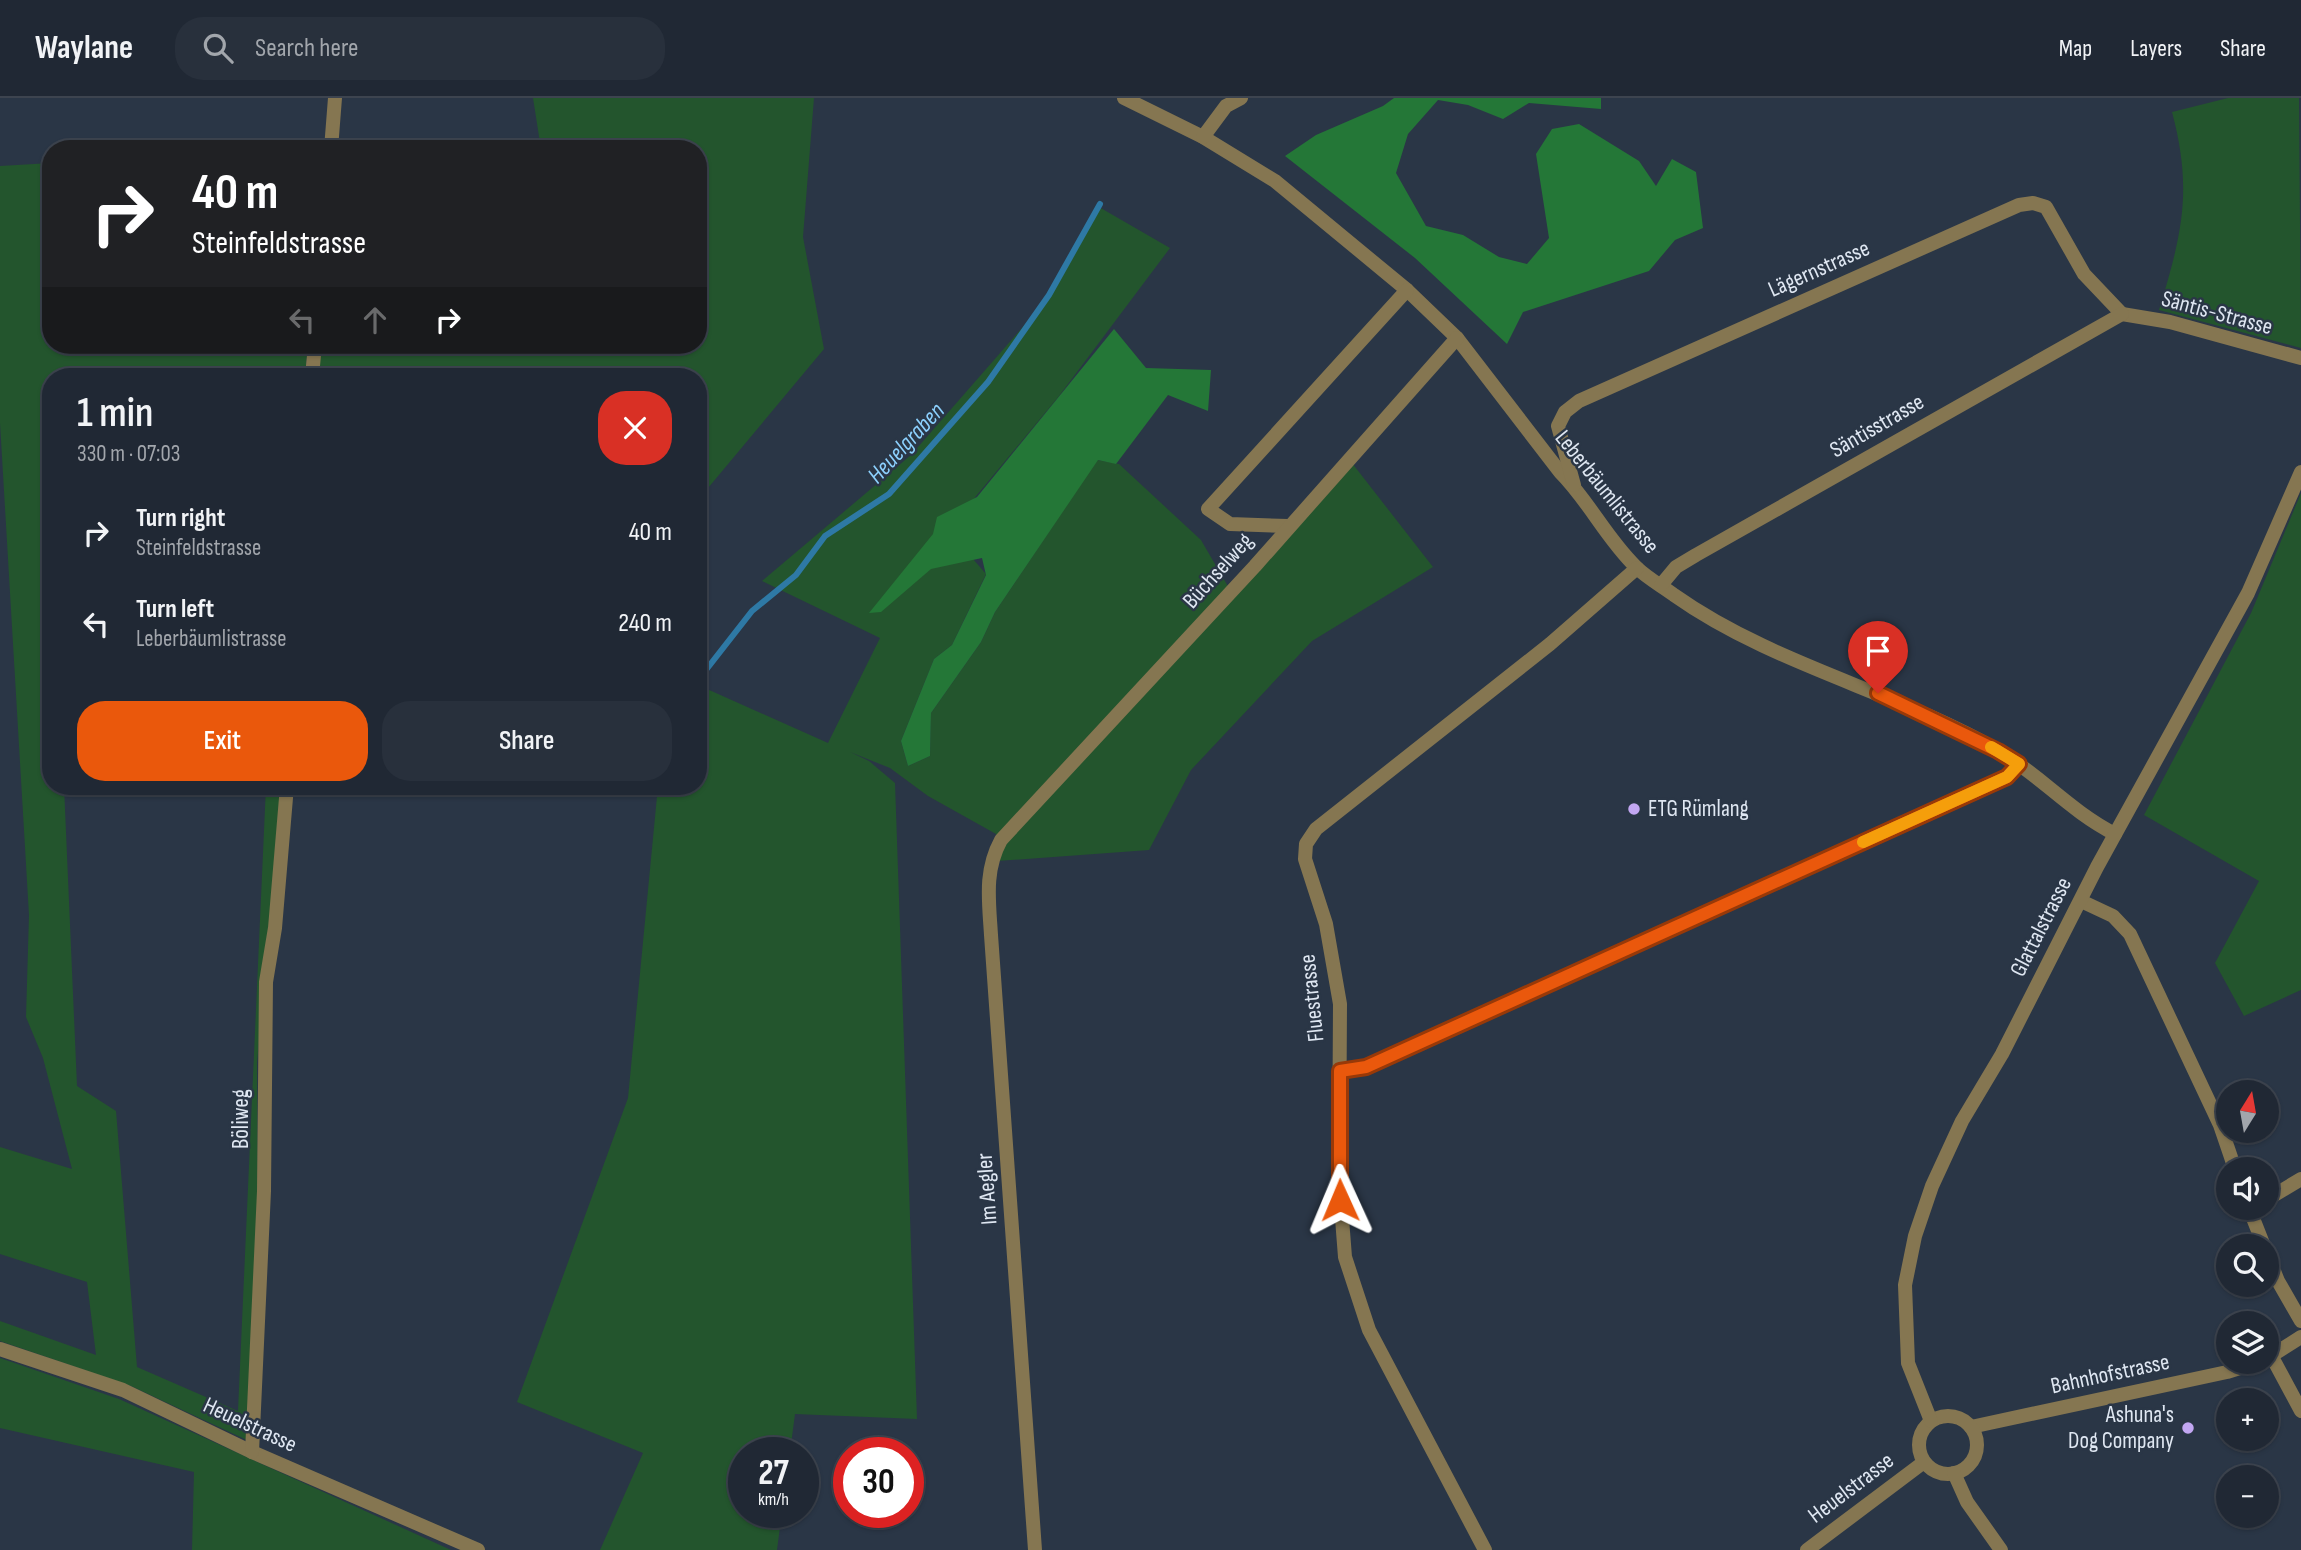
<!DOCTYPE html>
<meta charset="utf-8">
<style>
body{margin:0;font-family:"Sofia Sans Condensed",sans-serif;background:#28303c;color:#f1f3f6;height:100vh;display:flex;flex-direction:column;font-size:26px;white-space:nowrap}
*{box-sizing:border-box;margin:0}
p{font-size:23px;color:#a2a6ac}
.icon{flex:none;width:38px;height:38px;fill:none;stroke:currentColor;stroke-width:2;stroke-linecap:round;stroke-linejoin:round}
.map{position:relative;flex:1;overflow:hidden}
.side{position:absolute;left:42px;top:270px;width:665px;height:427px;display:flex;flex-direction:column;background:#202834;border-radius:28px;box-shadow:0 2px 5px #0004,0 0 0 2px #3d444f}
.side>*{flex:none}
.guide{position:absolute;left:42px;top:42px;width:665px;height:214px;border-radius:28px;box-shadow:0 2px 5px #0004,0 0 0 2px #3d444f;background:#202124;color:#fff;overflow:hidden}
.needle{width:46px;rotate:11deg}
.tools{position:absolute;left:2216px;top:982px;display:grid;gap:14px}
.tools a{display:grid;place-items:center;width:63px;height:63px;border-radius:50%;background:#202834;box-shadow:0 2px 5px #0004,0 0 0 2px #3d444f;font-size:35px}
.speed{position:absolute;left:728px;top:1339px;display:flex;gap:14px;font-size:35px;font-weight:700;text-align:center}
.speed>*{display:grid;place-content:center;width:91px;height:91px;border-radius:50%;background:#202834;box-shadow:0 2px 5px #0004,0 0 0 2px #3d444f;line-height:1}
.speed small{font-size:18px;font-weight:400}
.speed .limit{border:10px solid #d22;background:#fff;color:#111}
.pin{position:absolute;display:grid;place-items:center;width:60px;height:60px;color:#fff;margin:-72px -30px;border-radius:50% 50% 50% 0;rotate:-45deg;box-shadow:0 0 7px #0007}
.pin .icon{rotate:45deg}
.me{position:absolute;width:77px;margin:-38px;rotate:359deg;stroke-linejoin:round;filter:drop-shadow(0 0 5px #0008)}
.turn{display:flex;align-items:center;gap:24px;height:147px;padding:0 35px;font-size:32px}
.turn .icon{width:91px;height:91px;stroke-width:2.5}
.turn b{display:block;font-size:49px;line-height:60px}
.lanes{display:flex;align-items:center;height:66px;padding:0 35px;background:#0003;justify-content:center;gap:35px;direction:ltr}
.lanes .off{opacity:.35}
.round{display:grid;place-items:center;flex:none;width:74px;height:74px;border-radius:28px;background:#28303c}
.overview{display:flex;align-items:center;justify-content:space-between;height:119px;padding:0 35px}
h1{font-size:42px;font-weight:600;line-height:52px}
.action{display:flex;gap:14px;margin-top:auto;padding:14px 35px}
.action a{flex:1;height:80px;border-radius:28px;background:#ea580c;color:#fff;font-size:28px;font-weight:600;line-height:80px;text-align:center}
.action a+a{background:#28303c;color:#f1f3f6}
ul{padding:0;list-style:none}
li{display:flex;align-items:center;gap:21px;height:91px;padding:0 35px}
li div{flex:1}
li b{display:block;font-size:26px}
li em{font-style:normal}
header{display:flex;align-items:center;gap:42px;box-sizing:border-box;height:98px;padding:0 35px;background:#202834;border-bottom:2px solid #3d444f}
header strong{font-size:33px}
nav{display:flex;gap:38px;margin-inline-start:auto;font-size:24px}
.search{width:490px;height:63px;background:#28303c;display:flex;align-items:center;gap:18px;box-sizing:border-box;padding:0 24px;border-radius:28px;color:#a2a6ac;font-size:26px}
.map>svg:first-child{display:block}
.green{fill:#23552d}
.forest{fill:#247737}
.lines{fill:none;stroke-linecap:round;stroke-linejoin:round}
.stream{stroke:#2e79a5;stroke-width:6}
.minor{stroke:#857651;stroke-width:14}
.tertiary{stroke:#857651;stroke-width:14}
.route-casing{stroke:#983908;stroke-width:18}
.route{stroke:#ea580c;stroke-width:12}
.slow{stroke:#f59e0b;stroke-width:12}
.poi-dot{fill:#c2a7f2;stroke:#2a3646;stroke-width:2.5}
.labels{text-anchor:middle;dominant-baseline:central;stroke-width:5;stroke-linejoin:round;paint-order:stroke}
.street-label{font-size:23px;fill:#dfe7f2;stroke:#2a3646}
.poi-label{font-size:23px;fill:#dfe7f2;stroke:#2a3646;text-anchor:start}
.water-label{font-size:24px;font-style:italic;fill:#8cd0fd;stroke:#2a3646}
</style>
<header>
<strong>Waylane</strong>
<div class="search"><svg class="icon" aria-label="search" viewBox="0 0 24 24"><circle cx="10" cy="10" r="6"/><path d="M15 15l6 6"/></svg>Search here</div>
<nav><a>Map</a><a>Layers</a><a>Share</a></nav>
</header>
<div class="map">
<svg width="2301" height="1452" viewBox="0 0 2301 1452">
<rect width="100%" height="100%" fill="#2a3646"/>
<g class="green">
<polygon points="533,0 814,0 803,139 824,251 698,402 698,278 318,278 321,247 698,247 698,51 541,51"/>
<path d="M2228 0H2299L2301 250 2159 212C2182 136 2193 93 2172 14Z"/>
<polygon points="51,65 51,247 308,247 305,278 51,278 51,688 64,688 77,988 116,1013 137,1269 238,1313 266,688 281,688 257,965 258,1106 251,1344 131,1288 0,1243 0,1223 96,1257 87,1184 0,1156 0,1049 72,1071 43,960 26,919 29,817 0,325 0,68"/>
<polygon points="1099,109 1170,150 1059,298 948,432 986,476 952,547 934,561 901,643 908,668 930,658 931,615 981,544 995,514 1097,362 1119,366 1201,442 1233,497 1352,365 1433,469 1312,543 1191,672 1149,752 997,763 996,736 928,698 890,670 850,654 869,663 895,685 917,1321 795,1316 790,1354 744,1354 744,1414 782,1414 777,1452 600,1452 643,1355 517,1304 628,1000 658,688 698,688 698,587 828,645 880,540 762,483 911,357 1042,207"/>
<polygon points="2301,395 2301,892 2244,918 2215,865 2259,783 2144,717 2251,515"/>
<polygon points="0,1260 119,1301 451,1452 192,1452 194,1374 0,1330"/>
</g>
<g class="forest">
<polygon points="1394,0 1601,0 1601,11 1529,5 1503,21 1468,7 1438,2 1408,36 1396,75 1426,128 1463,137 1499,159 1527,166 1549,140 1536,56 1552,31 1579,26 1639,63 1656,88 1672,61 1696,74 1703,130 1675,142 1649,173 1523,214 1507,246 1415,160 1285,58 1316,37 1383,8"/>
<polygon points="1114,231 1146,270 1211,272 1208,313 1168,297 1116,366 1098,362 995,514 981,544 931,615 930,658 908,668 901,643 934,561 952,547 986,477 982,460 931,471 881,514 869,515 933,436 937,419 977,399"/>
</g>
<g class="lines">
<polyline class="stream" points="702,577 752,513 796,477 825,438 889,396 988,284 1049,197 1100,106"/>
<g class="minor">
<path d="M1124 0 1203 39 1275 83 1407 192 1457 240 1560 374C1589 403 1606 440 1636 469 1647 480 1662 488 1674 497 1773 567 1895 593 1999 653 2041 678 2070 713 2115 736"/>
<polyline points="1203,39 1226,8 1241,0"/>
<polyline points="331,51 335,0"/>
<polyline points="2122,216 2170,224 2301,260"/>
<polyline points="312,278 315,247"/>
<polyline points="1574,387 1558,328 1565,314 1579,303 2019,107 2033,105 2046,109 2084,176 2122,216"/>
<polyline points="1288,428 1230,426 1208,411 1407,192"/>
<polyline points="1661,487 1676,469 1696,457 2122,216"/>
<polyline points="2081,803 2113,818 2130,836 2220,1027 2235,1071"/>
<polyline points="1340,973 1366,969 2007,679 2019,666"/>
<polyline points="2266,1102 2301,1081"/>
<polyline points="2249,1110 2264,1148"/>
<polyline points="2266,1153 2278,1183 2301,1223"/>
<polyline points="0,1251 123,1292 252,1354 478,1452"/>
<polyline points="2272,1259 2301,1313"/>
<polyline points="2266,1261 2301,1239"/>
<polyline points="1971,1329 2227,1274 2259,1264"/>
<polyline points="252,1354 264,1093 266,884 275,830 287,688"/>
<path d="M1035 1452 991 837C989 803 984 773 1001 742L1255 468 1457 240"/>
<polyline points="1485,1452 1369,1232 1345,1159 1339,1082 1340,906 1326,826 1305,761 1306,746 1316,731 1550,546 1637,470"/>
<polyline points="1807,1452 1924,1364"/>
</g>
<g class="tertiary">
<circle cx="1948" cy="1347" r="29"/>
<polyline points="1931,1323 1908,1265 1905,1187 1915,1138 1932,1088 1962,1023 2002,956 2097,769 2248,495 2301,374"/>
<polyline points="1954,1375 1967,1404 2001,1452"/>
</g>
</g>
<g class="lines">
<g class="route-casing">
<polyline id="route" points="1340,1102 1340,973 1366,969 2007,679 2019,666 1998,653 1878,595"/>
</g>
<use href="#route" class="route"/>
<polyline class="slow" points="1863,744 2007,679 2019,666 1991,649"/>
</g>
<g class="poi-dot">
<circle cx="1634" cy="711" r="7"/>
<circle cx="2188" cy="1330" r="7"/>
</g>
<g class="labels">
<g class="street-label">
<text transform="translate(1819 171) rotate(-24)">Lägernstrasse</text>
<text transform="translate(2217 215) rotate(15)">Säntis-Strasse</text>
<text transform="translate(1877 328) rotate(-30)">Säntisstrasse</text>
<text transform="translate(1607 394) rotate(51)">Leberbäumlistrasse</text>
<text transform="translate(1218 473) rotate(-48)">Büchselweg</text>
<text transform="translate(2041 829) rotate(-63)">Glattalstrasse</text>
<text transform="translate(1312 900) rotate(-96)">Fluestrasse</text>
<text transform="translate(241 1021) rotate(-90)">Böliweg</text>
<text transform="translate(987 1091) rotate(-94)">Im Aegler</text>
<text transform="translate(2110 1276) rotate(-12)">Bahnhofstrasse</text>
<text transform="translate(250 1327) rotate(25)">Heuelstrasse</text>
<text transform="translate(1851 1390) rotate(-37)">Heuelstrasse</text>
</g>
<g class="poi-label">
<text x="1648" y="711">ETG Rümlang</text>
<text x="2174" y="1317" text-anchor="end">Ashuna's<tspan x="2174" dy="26">Dog Company</tspan></text>
</g>
<g class="water-label">
<text transform="translate(906 345) rotate(-47)">Heuelgraben</text>
</g>
</g>
</svg>
<div class="tools">
<a><svg class="needle" viewBox="-14 -14 28 28"><path d="M0-13l5 13h-10z" fill="#e53935"/><path d="M0 13l5-13h-10z" fill="#a2a6ac"/></svg></a>
<a><svg class="icon" aria-label="sound" viewBox="0 0 24 24"><path d="M4 9h4l5-4v14l-5-4H4zM17 9q2 3 0 6"/></svg></a>
<a><svg class="icon" aria-label="search" viewBox="0 0 24 24"><circle cx="10" cy="10" r="6"/><path d="M15 15l6 6"/></svg></a>
<a><svg class="icon" aria-label="layers" viewBox="0 0 24 24"><path d="M12 4l9 5-9 5-9-5zM3 14l9 5 9-5"/></svg></a>
<a>+</a>
<a>−</a>
</div>
<div class="speed"><div>27<small>km/h</small></div><div class="limit">30</div></div>
<div class="pin" style="left:1878px;top:595px;background:#d93025"><svg class="icon" aria-label="arrive" viewBox="0 0 24 24"><path d="M6 21V4h12l-3 4 3 4H6"/></svg></div>
<svg class="me" style="left:1340px;top:1102px" viewBox="-20 -20 40 40"><path d="M0-17L14 15 0 8-14 15z" fill="#ea580c" stroke="#fff" stroke-width="4"/></svg>
<div class="guide">
<div class="turn"><svg class="icon" aria-label="right" viewBox="0 0 24 24"><path d="M7 20v-9h11M14 6l5 5-5 5"/></svg><div><b>40 m</b>Steinfeldstrasse</div></div>
<div class="lanes"><svg class="icon off" aria-label="left" viewBox="0 0 24 24"><path d="M17 20v-9H6M10 6l-5 5 5 5"/></svg><svg class="icon off" aria-label="ahead" viewBox="0 0 24 24"><path d="M12 20V5M6 11l6-6 6 6"/></svg><svg class="icon" aria-label="right" viewBox="0 0 24 24"><path d="M7 20v-9h11M14 6l5 5-5 5"/></svg></div>
</div>
<section class="side">
<div class="overview"><div><h1>1 min</h1><p>330 m · 07:03</p></div><a class="round" style="background:#d93025;color:#fff"><svg class="icon" aria-label="close" viewBox="0 0 24 24"><path d="M6 6l12 12M18 6L6 18"/></svg></a></div>
<ul>
<li><svg class="icon" aria-label="right" viewBox="0 0 24 24"><path d="M7 20v-9h11M14 6l5 5-5 5"/></svg><div><b>Turn right</b><p>Steinfeldstrasse</p></div><em>40 m</em></li>
<li><svg class="icon" aria-label="left" viewBox="0 0 24 24"><path d="M17 20v-9H6M10 6l-5 5 5 5"/></svg><div><b>Turn left</b><p>Leberbäumlistrasse</p></div><em>240 m</em></li>
</ul>
<div class="action"><a>Exit</a><a>Share</a></div>
</section>
</div>
